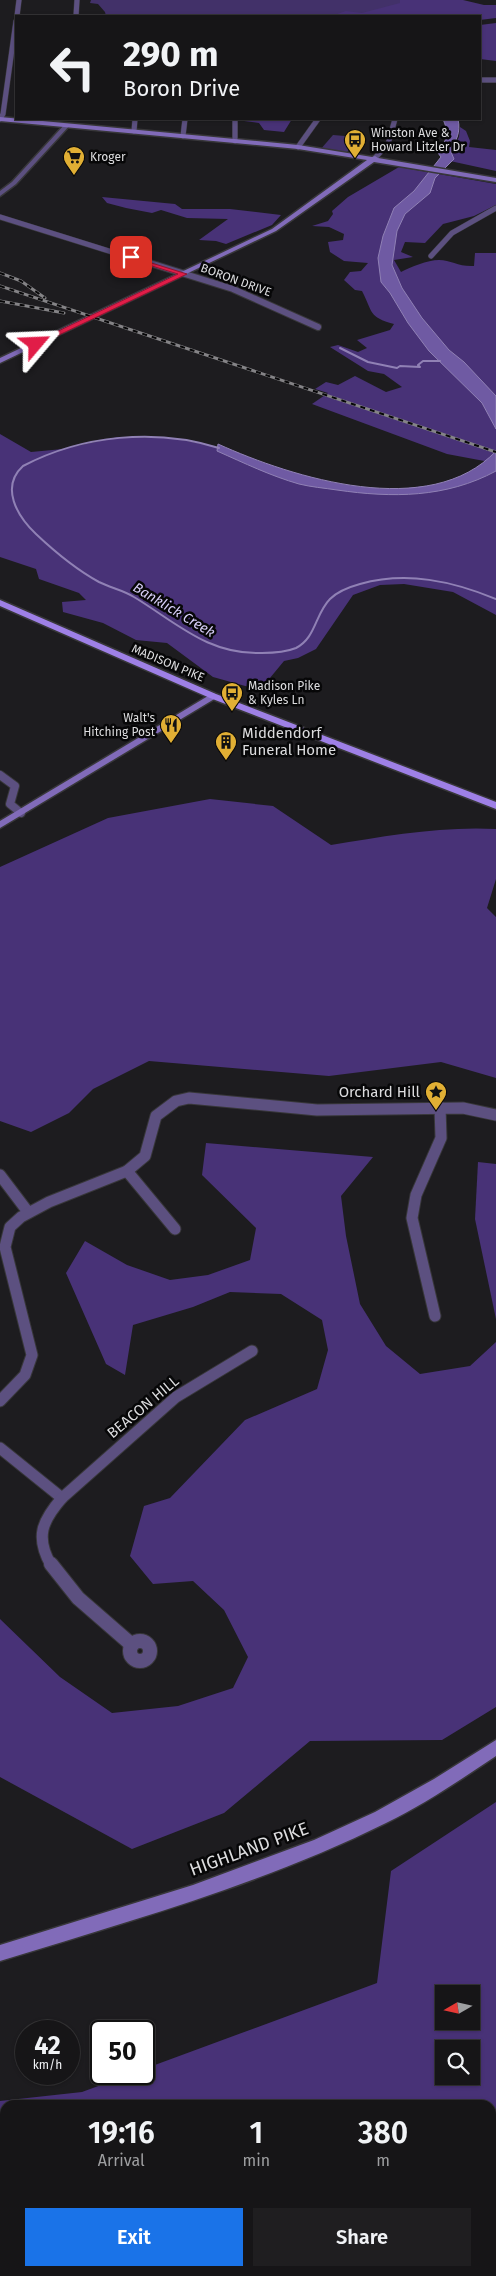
<!DOCTYPE html>
<style>
body{margin:0;font-family:"Fira Sans",sans-serif;background:#1f1e20;color:#f1f3f6;height:100vh;display:flex;flex-direction:column;font-size:19px;white-space:nowrap}
*{box-sizing:border-box;margin:0}
p{font-size:16px;color:#9e9fa1}
.icon{flex:none;width:28px;height:28px;fill:none;stroke:currentColor;stroke-width:2;stroke-linecap:round;stroke-linejoin:round}
.map{position:relative;flex:1;overflow:hidden}
.drawer{position:absolute;left:0px;top:2100px;width:496px;height:176px;display:flex;flex-direction:column;background:#161517;border-radius:15px 15px 0 0;box-shadow:0 1px 4px #0004,0 0 0 1px #353436}
.drawer>*{flex:none}
.top-card{position:absolute;left:15px;top:15px;width:466px;height:105px;border-radius:0px;box-shadow:0 1px 4px #0004,0 0 0 1px #353436;background:#161517;color:#f1f3f6;overflow:hidden}
.needle{width:32px;rotate:261deg}
.buttons{position:absolute;left:435px;top:1985px;display:grid;gap:10px}
.buttons a{display:grid;place-items:center;width:45px;height:45px;border-radius:0px;background:#161517;box-shadow:0 1px 4px #0004,0 0 0 1px #353436;font-size:25px}
.speed{position:absolute;left:15px;top:2020px;display:flex;gap:10px;font-size:25px;font-weight:700;text-align:center}
.speed>*{display:grid;place-content:center;width:65px;height:65px;border-radius:50%;background:#161517;box-shadow:0 1px 4px #0004,0 0 0 1px #353436;line-height:1}
.speed small{font-size:12px;font-weight:400}
.speed .limit{border:2px solid #111;border-radius:8px;background:#fff;color:#111}
.pin{position:absolute;display:grid;place-items:center;width:42px;height:42px;color:#fff;margin:-21px;border-radius:10px;box-shadow:0 2px 8px #0006}
.me{position:absolute;width:55px;margin:-28px;rotate:64deg;stroke-linejoin:round;filter:drop-shadow(0 0 4px #0008)}
.turn{display:flex;align-items:center;gap:18px;height:105px;padding:0 25px;font-size:22px}
.turn .icon{width:65px;height:65px;stroke-width:2.5}
.turn b{display:block;font-size:35px;line-height:42px}
.eta{display:flex;justify-content:space-evenly;align-items:center;height:85px;text-align:center}
.eta b{font-size:30px;font-weight:600;line-height:35px}
.button{display:flex;gap:10px;margin-top:auto;padding:10px 25px}
.button a{flex:1;height:58px;border-radius:0px;background:#1a73e8;color:#fff;font-size:20px;font-weight:600;line-height:58px;text-align:center}
.button a+a{background:#1f1e20;color:#f1f3f6}
.map>svg:first-child{display:block}
.green{fill:#423169}
.forest{fill:#483277;fill-rule:evenodd}
.water{fill:#6f5aa3;stroke:#9081b5}
.lines{fill:none;stroke-linecap:round;stroke-linejoin:round}
.stream{stroke:#9081b5;stroke-width:2}
.minor-far4-casing{stroke:#38373a;stroke-width:6}
.minor-far3-casing{stroke:#38373a;stroke-width:8}
.minor-far2-casing{stroke:#38373a;stroke-width:10}
.minor-far1-casing{stroke:#38373a;stroke-width:13}
.minor-casing{stroke:#38373a;stroke-width:16}
.tertiary-casing{stroke:#38373a;stroke-width:3}
.secondary-casing{stroke:#38373a;stroke-width:3}
.primary-casing{stroke:#38373a;stroke-width:3}
.minor-far4{stroke:#5c5080;stroke-width:5}
.minor-far3{stroke:#5c5080;stroke-width:6}
.minor-far2{stroke:#5c5080;stroke-width:8}
.minor-far1{stroke:#5c5080;stroke-width:11}
.minor{stroke:#5c5080;stroke-width:14}
.tertiary{fill:#5c5080;fill-rule:evenodd}
.secondary{fill:#816bb9;fill-rule:evenodd}
.primary{fill:#9e80e6;fill-rule:evenodd}
.rail-casing{stroke:#848386;stroke-width:3}
.rail{stroke:#070708;stroke-width:2;stroke-dasharray:5;stroke-linecap:butt}
.route{fill:#e11d48;stroke:#92132f}
.labels{text-anchor:middle;dominant-baseline:central;stroke-width:5;stroke-linejoin:round;paint-order:stroke}
.far-poi-label{font-size:12px;fill:#dcdcde;stroke:#070708;text-anchor:start}
.far-street-label{font-size:12px;fill:#dcdcde;stroke:#070708}
.far-water-label{font-size:14px;font-style:italic;fill:#d6cdf6;stroke:#070708}
.poi-label{font-size:15px;fill:#dcdcde;stroke:#070708;text-anchor:start}
.street-label{font-size:15px;fill:#dcdcde;stroke:#070708}
.near-street-label{font-size:18px;fill:#dcdcde;stroke:#070708}
</style>
<div class="map">
<svg width="496" height="2276" viewBox="0 0 496 2276">
<rect width="100%" height="100%" fill="#1d1c1f"/>
<g class="green">
<polygon points="91,0 413,0 409,16 106,16 105,12 98,4 90,3"/>
<polygon points="333,135 357,137 346,154 320,150"/>
</g>
<g class="forest">
<polygon points="400,0 463,0 484,5 496,5 496,18 480,20 480,16 331,16 346,11 362,13 400,3"/>
<polygon points="496,23 496,61 480,59 480,25"/>
<polygon points="247,119 292,119 284,132 264,130 259,123 244,121"/>
<polygon points="460,127 466,131 470,141 469,147 496,150 496,171 450,161 453,159 451,152 459,137"/>
<path d="M399 167 496 184V205L474 216 443 224 425 243 405 242 401 252 413 257 394 260 401 272C411 267 427 260 439 260 451 260 459 267 474 266L475 253H496V615L453 592 404 584 380 585 353 595 316 649 298 658 284 661 260 690 213 677 167 643 136 640 103 623 63 612 62 602 86 600 79 593 39 579 36 569 0 557V434L31 452 63 449 118 437 174 438 216 447 238 457 302 479 382 491 457 482 495 463 447 454 312 404 328 393 315 389 326 382 338 385 355 376 386 392 402 387 384 374 368 371 330 347 338 345 358 352 367 348 357 340 390 330 394 324C368 317 373 312 362 291L355 290 344 280 350 272 361 271 368 263 344 261 330 252 328 242 343 240 344 234 329 227 312 226 328 221 333 214 332 211 348 197Z"/>
<polygon points="102,197 175,204 182,209 230,209 281,215 272,225 226,244 216,241 199,240 228,219 187,218 161,210 152,213 126,208 107,203"/>
<path d="M210 799 273 806 331 845C385 836 442 826 496 829V879L487 908 496 917V1078L441 1062 329 1076 149 1061 93 1089 69 1113 31 1132 0 1121V867L108 818Z"/>
<polygon points="206,1143 373,1157 341,1196 346,1236 360,1304 386,1346 420,1374 470,1366 496,1342 496,1707 442,1740 310,1741 224,1813 132,1849 0,1777 0,1619 60,1677 112,1713 178,1706 233,1688 248,1657 224,1610 193,1581 153,1584 130,1556 144,1506 170,1498 245,1420 317,1389 328,1350 322,1320 281,1294 230,1292 193,1307 133,1325 125,1375 106,1364 66,1273 85,1241 127,1265 170,1280 208,1275 250,1260 256,1228 202,1175"/>
<polygon points="478,1162 496,1164 496,1319 475,1219"/>
<path d="M496 1802V2276H0V2101L82 2092 131 2074H144V2069L377 1983 391 1871ZM444 1994H471V2021H444ZM444 2049H471V2076H444ZM5 2105H491V2271H5Z"/>
</g>
<g class="water">
<path d="M443 119H458C461 133 456 139 451 152L454 159 435 178 430 193 405 214 397 231 392 265 402 288 422 318 449 350 464 362 496 396V429L482 403 429 351 408 323 390 293 381 282 378 258 383 236 394 208 414 191 441 157 438 153C447 140 449 133 443 119Z"/>
<path d="M218 444C293 478 430 521 496 451V471C446 498 392 498 337 490 324 488 311 487 299 484 271 476 244 463 217 451Z"/>
</g>
<g class="lines">
<g class="stream">
<polyline points="340,348 368,362 397,368 400,366 420,367 418,365 423,361 440,361"/>
<path d="M219 448C156 428 82 435 23 466 0 487 17 516 36 534 54 551 77 570 99 582 111 588 123 590 134 597 177 623 208 655 262 653 273 653 286 652 296 648 316 638 315 614 330 599 338 591 349 587 360 584 407 571 452 581 496 599"/>
</g>
<g class="minor-far4-casing">
<g id="minor-far4">
<polyline points="17,16 19,0"/>
<polyline points="76,16 77,0"/>
<polyline points="480,80 496,80"/>
<polyline points="0,119 3,114 16,21"/>
<polyline points="235,119 235,141"/>
<polyline points="134,131 135,119"/>
<polyline points="183,136 185,119"/>
<polyline points="298,147 318,119"/>
<polyline points="375,158 388,144 395,119"/>
<polyline points="0,217 128,257"/>
<polyline points="431,256 452,233 496,208"/>
</g>
</g>
<g class="minor-far3-casing">
<polyline id="minor-far3" points="124,255 233,289 318,327"/>
</g>
<g class="minor-far2-casing">
<polyline id="minor-far2" points="0,775 15,786 10,804 21,813"/>
</g>
<g class="minor-far1-casing">
<g id="minor-far1">
<polyline points="127,1171 175,1229"/>
<polyline points="0,1175 28,1212"/>
<polyline points="435,1316 412,1218 416,1195 441,1138 440,1107"/>
<polyline points="0,1401 25,1375 32,1355 5,1247 10,1227 21,1217 49,1202 127,1171 145,1156 156,1116 176,1101 189,1098 317,1110 463,1108 496,1115"/>
<polyline points="0,1448 62,1498"/>
<path d="M51 1565C35 1537 42 1521 62 1498L176 1397 252 1351"/>
</g>
</g>
<g class="minor-casing">
<g id="minor">
<polyline points="51,1564 78,1598 132,1645"/>
<circle cx="140" cy="1651" r="10"/>
</g>
</g>
<g class="tertiary-casing">
<polygon id="tertiary" points="65,124 70,125 16,184 0,196 0,191 12,182"/>
</g>
<g class="secondary-casing">
<g id="secondary">
<polygon points="0,117 298,145 372,157 375,156 378,158 496,178 496,182 374,162 276,231 0,363 0,358 272,229 367,160 298,149 0,121"/>
<polygon points="213,693 218,696 216,698 0,828 0,821"/>
<path d="M496 1740V1756C460 1780 425 1804 386 1823 263 1884 130 1921 0 1961V1945L193 1885 314 1840 375 1812 434 1779Z"/>
</g>
</g>
<g class="primary-casing">
<polygon id="primary" points="0,600 216,694 496,802 496,809 210,698 0,606"/>
</g>
<use href="#minor-far4" class="minor-far4"/>
<use href="#minor-far3" class="minor-far3"/>
<use href="#minor-far2" class="minor-far2"/>
<use href="#minor-far1" class="minor-far1"/>
<use href="#minor" class="minor"/>
<use href="#tertiary" class="tertiary"/>
<use href="#secondary" class="secondary"/>
<use href="#primary" class="primary"/>
<g class="rail-casing">
<g id="rail">
<polyline points="0,273 21,281 45,298"/>
<polyline points="0,286 496,452"/>
<polyline points="0,301 64,313"/>
</g>
</g>
<use href="#rail" class="rail"/>
</g>
<polygon class="route" points="129,256 187,274 38,345 33,345 33,343 178,274 129,259"/>
<defs>
<g id="bus-pin" transform="scale(1.125)"><path d="M0 17L-7.5 6A9.5 9.5 0 1 1 7.5 6Z" fill="#e1af34" stroke="#070708"/><path d="M-5-6H5V4H4V6H2V4H-2V6H-4V4H-5ZM-3.5-4V0h7V-4ZM-3.5 1.2v1.5H-2V1.2ZM2 1.2v1.5H3.5V1.2Z" fill="#111"/></g>
<g id="supermarket-pin" transform="scale(1.125)"><path d="M0 17L-7.5 6A9.5 9.5 0 1 1 7.5 6Z" fill="#e1af34" stroke="#070708"/><path d="M-6-5.5h2.5l.6 2H6L4.5 2H-2.5L-4.4-4H-6ZM-1.5 3.2a1.3 1.3 0 1 0 .1 0ZM3 3.2a1.3 1.3 0 1 0 .1 0Z" fill="#111"/></g>
<g id="restaurant-pin" transform="scale(1.125)"><path d="M0 17L-7.5 6A9.5 9.5 0 1 1 7.5 6Z" fill="#e1af34" stroke="#070708"/><path d="M-5-6h1v4h1v-4h1v4h1v-4h1v5L-1.5 .5V6h-2V.5L-5-1ZM5-6V6H3V1.5H1.5Q1.5-4 5-6Z" fill="#111"/></g>
<g id="building-pin" transform="scale(1.125)"><path d="M0 17L-7.5 6A9.5 9.5 0 1 1 7.5 6Z" fill="#e1af34" stroke="#070708"/><path d="M-4-6H4V6H1V3H-1V6H-4ZM-2.5-4.3h1.7v1.8h-1.7ZM.8-4.3h1.7v1.8H.8ZM-2.5-1h1.7V.8h-1.7ZM.8-1h1.7V.8H.8Z" fill="#111"/></g>
<g id="sight-pin" transform="scale(1.125)"><path d="M0 17L-7.5 6A9.5 9.5 0 1 1 7.5 6Z" fill="#e1af34" stroke="#070708"/><path d="M0-6L1.8-2.2L6-1.7L2.9 1.2L3.7 5.4L0 3.3L-3.7 5.4L-2.9 1.2L-6-1.7L-1.8-2.2Z" fill="#111"/></g>
</defs>
<g fill-rule="evenodd">
<use href="#bus-pin" x="355" y="140"/>
<use href="#supermarket-pin" x="74" y="157"/>
<use href="#bus-pin" x="232" y="693"/>
<use href="#restaurant-pin" x="171" y="725"/>
<use href="#building-pin" x="226" y="742"/>
<use href="#sight-pin" x="436" y="1092"/>
</g>
<g class="labels">
<g class="far-poi-label">
<text x="371" y="133">Winston Ave &amp;<tspan x="371" dy="14">Howard Litzler Dr</tspan></text>
<text x="90" y="157">Kroger</text>
<text x="248" y="686">Madison Pike<tspan x="248" dy="14">&amp; Kyles Ln</tspan></text>
<text x="155" y="718" text-anchor="end">Walt's<tspan x="155" dy="14">Hitching Post</tspan></text>
</g>
<g class="far-street-label">
<text transform="translate(236 280) rotate(20)">BORON DRIVE</text>
<text transform="translate(168 663) rotate(23)">MADISON PIKE</text>
</g>
<g class="far-water-label">
<text transform="translate(174 610) rotate(31)">Banklick Creek</text>
</g>
<g class="poi-label">
<text x="242" y="733">Middendorf<tspan x="242" dy="17">Funeral Home</tspan></text>
<text x="420" y="1092" text-anchor="end">Orchard Hill</text>
</g>
<g class="street-label">
<text transform="translate(143 1407) rotate(-40)">BEACON HILL</text>
</g>
<g class="near-street-label">
<text transform="translate(249 1849) rotate(-20)">HIGHLAND PIKE</text>
</g>
</g>
</svg>
<div class="buttons">
<a><svg class="needle" viewBox="-14 -14 28 28"><path d="M0-13l5 13h-10z" fill="#e53935"/><path d="M0 13l5-13h-10z" fill="#9e9fa1"/></svg></a>
<a><svg class="icon" aria-label="search" viewBox="0 0 24 24"><circle cx="10" cy="10" r="6"/><path d="M15 15l6 6"/></svg></a>
</div>
<div class="speed"><div>42<small>km/h</small></div><div class="limit">50</div></div>
<div class="pin" style="left:131px;top:257px;background:#d93025"><svg class="icon" aria-label="arrive" viewBox="0 0 24 24"><path d="M6 21V4h12l-3 4 3 4H6"/></svg></div>
<svg class="me" style="left:36px;top:344px" viewBox="-20 -20 40 40"><path d="M0-17L14 15 0 8-14 15z" fill="#e11d48" stroke="#fff" stroke-width="4"/></svg>
<div class="top-card">
<div class="turn"><svg class="icon" aria-label="left" viewBox="0 0 24 24"><path d="M17 20v-9H6M10 6l-5 5 5 5"/></svg><div><b>290 m</b>Boron Drive</div></div>
</div>
<section class="drawer">
<div class="eta">
<div><b>19:16</b><p>Arrival</p></div>
<div><b>1</b><p>min</p></div>
<div><b>380</b><p>m</p></div>
</div>
<div class="button"><a>Exit</a><a>Share</a></div>
</section>
</div>
